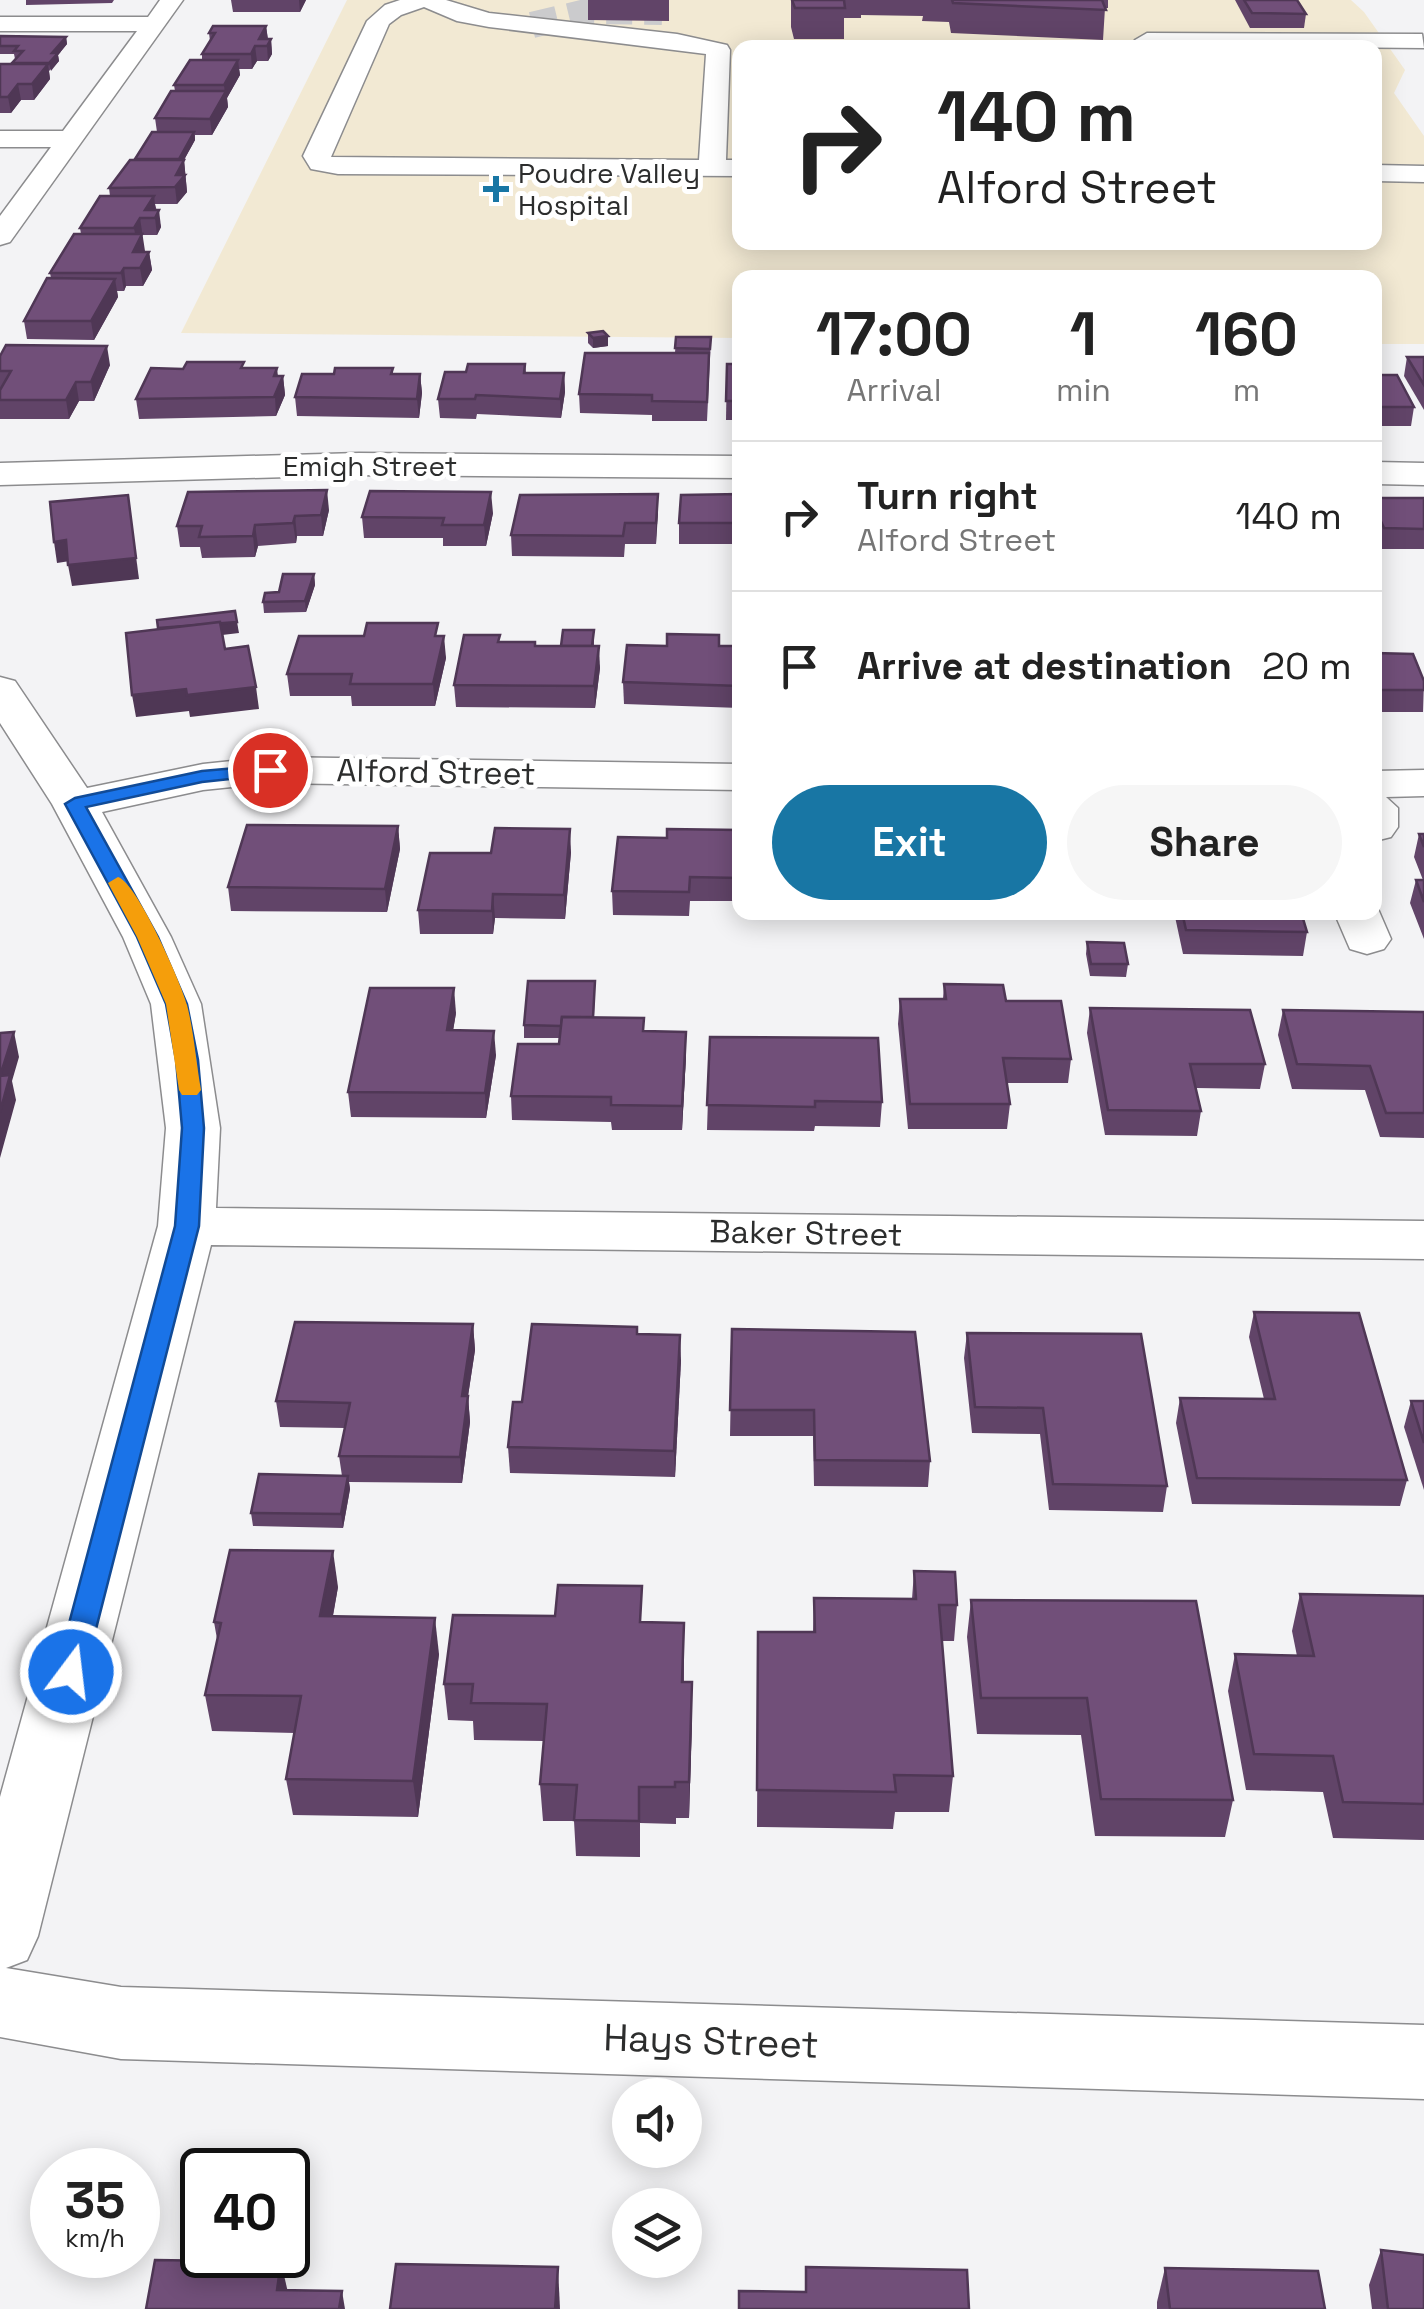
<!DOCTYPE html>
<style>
body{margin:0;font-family:"Space Grotesk",sans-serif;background:#f6f6f6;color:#222;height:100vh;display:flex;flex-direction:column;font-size:38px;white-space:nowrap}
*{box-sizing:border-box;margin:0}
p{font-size:32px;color:#767676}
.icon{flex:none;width:55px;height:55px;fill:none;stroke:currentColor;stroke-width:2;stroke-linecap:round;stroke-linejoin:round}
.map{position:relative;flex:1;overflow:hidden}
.panel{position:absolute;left:732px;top:270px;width:650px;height:650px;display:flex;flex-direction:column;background:#fff;border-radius:20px;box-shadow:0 5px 25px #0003}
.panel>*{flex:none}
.guide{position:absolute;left:732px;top:40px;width:650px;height:210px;border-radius:20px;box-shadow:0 5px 25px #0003;background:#fff;color:#222;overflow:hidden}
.buttons{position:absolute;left:612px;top:2078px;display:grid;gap:20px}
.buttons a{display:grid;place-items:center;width:90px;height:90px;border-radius:50%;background:#fff;box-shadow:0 5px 25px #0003;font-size:50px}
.speed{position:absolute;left:30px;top:2148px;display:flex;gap:20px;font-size:50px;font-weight:700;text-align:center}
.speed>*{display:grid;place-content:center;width:130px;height:130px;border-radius:50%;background:#fff;box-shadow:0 5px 25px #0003;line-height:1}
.speed small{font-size:25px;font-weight:400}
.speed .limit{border:5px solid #111;border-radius:15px;background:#fff;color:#111}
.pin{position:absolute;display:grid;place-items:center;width:85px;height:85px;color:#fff;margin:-42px;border:5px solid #fff;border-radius:50%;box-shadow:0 2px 10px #0007}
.me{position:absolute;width:110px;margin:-55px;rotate:15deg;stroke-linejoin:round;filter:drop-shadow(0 0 8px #0008)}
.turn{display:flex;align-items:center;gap:35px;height:210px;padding:0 40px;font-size:45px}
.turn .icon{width:130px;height:130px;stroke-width:2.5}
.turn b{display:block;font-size:70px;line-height:85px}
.eta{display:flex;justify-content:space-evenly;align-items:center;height:170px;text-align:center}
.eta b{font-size:60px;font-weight:700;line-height:70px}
.action{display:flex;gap:20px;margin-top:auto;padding:20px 40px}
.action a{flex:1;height:115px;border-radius:60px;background:#1876a4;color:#fff;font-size:40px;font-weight:700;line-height:115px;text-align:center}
.action a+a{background:#f6f6f6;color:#222}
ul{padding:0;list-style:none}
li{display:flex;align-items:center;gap:30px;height:150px;padding:0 40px;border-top:2px solid #e0e0e0}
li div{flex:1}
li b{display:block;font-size:38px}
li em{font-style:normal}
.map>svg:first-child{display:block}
.medical{fill:#f2e9d3;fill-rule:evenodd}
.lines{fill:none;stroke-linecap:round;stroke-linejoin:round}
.minor-tunnel{stroke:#cbcbcd;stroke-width:26;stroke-dasharray:26 12;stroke-linecap:butt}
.minor-casing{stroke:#8c8c8e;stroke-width:3}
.minor{fill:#fff;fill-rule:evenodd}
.wall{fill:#614468}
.shaded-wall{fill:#4f3755}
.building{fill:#714f79;stroke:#4f3755;stroke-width:2.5}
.route{fill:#1a73e8;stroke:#114b97;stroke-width:2.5}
.slow{fill:#f59e0b}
.poi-dot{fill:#1876a4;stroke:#fff;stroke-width:4}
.labels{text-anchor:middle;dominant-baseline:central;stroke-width:10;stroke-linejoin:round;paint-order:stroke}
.far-poi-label{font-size:28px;fill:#2c2d2d;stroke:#fff;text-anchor:start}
.far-street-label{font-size:28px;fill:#2c2d2d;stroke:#fff}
.street-label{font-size:32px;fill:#2c2d2d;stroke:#fff}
.near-street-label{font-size:38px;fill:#2c2d2d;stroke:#fff}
</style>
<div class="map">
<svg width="1424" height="2309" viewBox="0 0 1424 2309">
<rect width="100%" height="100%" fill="#f3f3f5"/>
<path class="medical" d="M347 0H1351L1364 12 1405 70 1394 93 1424 136V344H1375V278H740V338L181 333ZM740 48H1375V242H740Z"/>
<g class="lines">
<polyline class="minor-tunnel" points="532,25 590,11 662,12"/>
<g class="minor-casing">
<g id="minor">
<polygon points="160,0 183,0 10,242 0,245 0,216 51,147 0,147 0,131 63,131 137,31 0,31 0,17 148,17"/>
<path d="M400 0H446L489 13 677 34 727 45 730 50 726 160H740V176L338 174 311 169 303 156 367 21 385 5ZM424 7 457 21 489 27 706 54 699 160 331 157 389 24 401 15Z"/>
<polygon points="1147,33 1422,34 1424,48 1139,45 1135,40"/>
<polygon points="1375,165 1424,166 1424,182 1375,181"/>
<polygon points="359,453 740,456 740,478 359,475 0,485 0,463"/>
<polygon points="1375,462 1424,463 1424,485 1375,484"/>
<polygon points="0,677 15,681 87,788 203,764 270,757 740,764 740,790 270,783 203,790 102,812 171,937 201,1004 220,1128 216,1208 1424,1221 1424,1259 211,1245 38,1936 27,1960 6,1968 121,1987 1424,2025 1424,2099 121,2059 0,2037 0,1797 158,1226 166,1128 151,1004 123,937 52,804 0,723"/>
<polygon points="1424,770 1424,796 1386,797 1398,808 1398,827 1391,837 1375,841 1375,771"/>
<polygon points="1375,902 1391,939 1384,949 1367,954 1350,949 1334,912 1375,912"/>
</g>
</g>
<use href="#minor" class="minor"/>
</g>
<g class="wall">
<polygon points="26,0 114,0 112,3 26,5"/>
<polygon points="231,0 306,0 300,12 233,12"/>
<polygon points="588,0 669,0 669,21 588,20"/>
<polygon points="791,0 1108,0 1108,8 1105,8 1103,40 951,33 949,22 922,21 923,16 861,15 861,18 844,18 844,39 794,39 791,27"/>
<polygon points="1235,0 1297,0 1306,14 1304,28 1250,28"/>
<polygon points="266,26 268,39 271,39 272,54 268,61 257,61 252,69 239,69 240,75 227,98 228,107 212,135 195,135 195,140 184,160 187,192 177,204 155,204 161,227 157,235 142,235 144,252 149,252 152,270 143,286 126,286 124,291 117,291 118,297 94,340 27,339 24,321 51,278 50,273 81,234 80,228 110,196 109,188 157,132 155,118 175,91 174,85 202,60 202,54 210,41 209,33"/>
<polygon points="0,36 66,37 67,44 58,55 59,61 49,71 50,79 34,100 21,100 11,113 0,113 0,64 13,64 15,59 14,54 0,54"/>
<polygon points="588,333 608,346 593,348 588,343"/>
<polygon points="676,337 711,337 707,421 652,421 652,415 580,413 579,394 675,353"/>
<polygon points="0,356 110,365 94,401 79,401 69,419 0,419"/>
<polygon points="1407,357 1424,357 1424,410 1404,376"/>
<polygon points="525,364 526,373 564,373 565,392 561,418 477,414 476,419 440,418 438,399 466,372"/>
<polygon points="727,364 740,364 740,420 726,420"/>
<polygon points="244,368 283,376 285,395 276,416 139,419 136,399"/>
<polygon points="393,368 393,374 420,374 422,393 419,418 297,416 295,397 334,374"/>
<polygon points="1375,375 1414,407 1411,426 1375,426"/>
<polygon points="658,494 656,544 625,544 624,557 512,556 511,535"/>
<polygon points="740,494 740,544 679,544 679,523"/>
<polygon points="1424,498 1424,549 1380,549 1375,537 1375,508"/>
<polygon points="329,510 323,536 297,536 296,543 258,546 255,557 202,558 200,547 180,547 177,526"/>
<polygon points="493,513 486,546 443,546 443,538 364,538 362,517"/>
<polygon points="314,574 315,585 306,612 264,613 263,602"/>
<polygon points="594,630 594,646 600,668 595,708 456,707 454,685 500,642 536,646 561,646"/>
<polygon points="439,636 446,658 435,706 352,706 351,696 290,696 287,674"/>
<polygon points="719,646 740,646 740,708 624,704 623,682"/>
<polygon points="1375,653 1424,681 1423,712 1375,712"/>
<polygon points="398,826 400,849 387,912 231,911 228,887"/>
<polygon points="740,830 740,901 690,901 689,916 613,915 612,891 667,838"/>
<polygon points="1419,834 1424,834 1424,939 1410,903 1416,880 1423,880 1414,857"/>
<polygon points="571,852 565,919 495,918 493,934 420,934 418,910 491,853"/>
<polygon points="1174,912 1301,912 1307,932 1303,956 1183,954"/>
<polygon points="1087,942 1128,964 1126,977 1090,976 1086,954"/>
<polygon points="595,981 594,1017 645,1031 686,1056 682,1130 612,1130 611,1122 512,1120 511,1096 559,1044 559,1038 524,1038 524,1025"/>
<polygon points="944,984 1006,1001 1071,1059 1068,1083 1006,1083 1010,1104 1007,1129 908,1129 898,1024 900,999 943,999"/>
<polygon points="1090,1008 1265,1064 1260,1089 1196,1088 1201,1111 1197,1136 1105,1135 1087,1033"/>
<polygon points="1283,1010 1424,1012 1424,1138 1380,1137 1365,1090 1292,1089 1278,1035"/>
<polygon points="456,1013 453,1030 496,1055 486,1118 351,1117 348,1092"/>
<polygon points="710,1037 882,1102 880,1127 815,1126 814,1131 707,1130"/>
<polygon points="1254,1312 1407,1480 1400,1506 1192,1504 1176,1423 1180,1398 1264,1399 1249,1337"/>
<polygon points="473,1324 475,1350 468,1396 470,1422 462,1483 349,1482 350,1489 343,1528 253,1526 251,1513 342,1476 339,1456 345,1428 280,1427 276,1401"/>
<polygon points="732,1329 930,1461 928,1487 814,1486 813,1436 730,1436"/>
<polygon points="967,1333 1167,1486 1163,1512 1049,1510 1040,1434 972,1433 964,1358"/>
<polygon points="638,1334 681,1360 675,1477 510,1473 508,1447 522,1402"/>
<polygon points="1411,1401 1424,1401 1424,1490 1404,1427"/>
<polygon points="914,1571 957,1605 954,1641 942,1641 953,1776 949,1812 895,1812 893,1829 757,1827 758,1632 813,1632 814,1598 912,1599"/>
<polygon points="338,1587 333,1616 439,1654 418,1817 293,1815 286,1779 295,1733 212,1731 205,1695 217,1639 214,1622"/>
<polygon points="1300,1594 1424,1596 1424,1840 1333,1838 1323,1792 1246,1790 1228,1691 1235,1654 1297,1656 1292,1631"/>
<polygon points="971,1600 1233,1800 1225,1837 1095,1836 1081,1735 977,1734 967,1637"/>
<polygon points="643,1622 684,1659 684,1682 692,1719 689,1818 676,1818 676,1824 640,1823 640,1857 576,1856 574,1821 543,1821 540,1784 544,1741 474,1740 473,1721 448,1720 444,1684"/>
<polygon points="1381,2250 1424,2309 1372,2309 1369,2285"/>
<polygon points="1165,2268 1325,2309 1157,2309 1157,2302"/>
</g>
<g class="shaded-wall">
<polygon points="299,0 306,0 300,12"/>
<polygon points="266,26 268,41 259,39"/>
<polygon points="66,37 67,44 58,55 59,61 51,71 49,63 52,53"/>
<polygon points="271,39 272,54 268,61 267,46"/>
<polygon points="255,46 257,61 252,69 251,54"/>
<polygon points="238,60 240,75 227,98 228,107 212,135 210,119 225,94 224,85"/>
<polygon points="48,64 50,79 34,100 32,84"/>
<polygon points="18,84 21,100 11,113 8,97"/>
<polygon points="194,132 195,140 180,167 179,159"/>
<polygon points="184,160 187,192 177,204 175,187 176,175"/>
<polygon points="154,196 156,213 145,210"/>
<polygon points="159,210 161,227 157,235 155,218"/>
<polygon points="140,218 145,251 135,270 133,252 137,244 134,228"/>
<polygon points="149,252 152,270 143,286 140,268"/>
<polygon points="124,268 126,286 124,291 121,273"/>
<polygon points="115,279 118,297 94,340 91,321"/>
<polygon points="608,336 608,346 593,348 593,338"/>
<polygon points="107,346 110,365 94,401 91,382"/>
<polygon points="277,368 279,385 283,376 285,395 276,416 274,376"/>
<polygon points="564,373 565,392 561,418 560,399"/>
<polygon points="420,374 422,393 419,418 417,399"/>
<polygon points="76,382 79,401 69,419 66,400"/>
<polygon points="327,490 329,510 323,536 321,515"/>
<polygon points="491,492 493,513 486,546 484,525"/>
<polygon points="658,494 658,514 656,544 656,523"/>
<polygon points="128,495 139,579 72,586 68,565"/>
<polygon points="295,516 297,536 296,543 293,523"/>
<polygon points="255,525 258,546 255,557 253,536"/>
<polygon points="66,540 70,561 57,563 54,542"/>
<polygon points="314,574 315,585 306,612 305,601"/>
<polygon points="237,622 239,633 180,640 159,639 158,628"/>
<polygon points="444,636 446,658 435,706 433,684"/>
<polygon points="599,646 600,668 595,708 594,686"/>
<polygon points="256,687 259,709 190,717 189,711 136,717 132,695 186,689"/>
<polygon points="398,826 400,849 387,912 385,889"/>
<polygon points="570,829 571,852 565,919 564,895"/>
<polygon points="493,894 495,918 493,934 492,911"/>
<polygon points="454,988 456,1013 449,1055 447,1030"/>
<polygon points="494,1031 496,1055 486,1118 485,1093"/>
<polygon points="14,1032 19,1057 12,1081 16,1100 0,1158 0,1076"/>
<polygon points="686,1032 686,1056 682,1130 682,1106"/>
<polygon points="473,1324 475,1350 464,1422 462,1396"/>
<polygon points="680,1335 681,1360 675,1477 674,1451"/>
<polygon points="468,1396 470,1422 462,1483 460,1457"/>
<polygon points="348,1476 350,1489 343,1528 341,1514"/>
<polygon points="333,1551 338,1587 326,1653 320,1616"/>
<polygon points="435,1618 439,1654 418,1817 413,1781"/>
<polygon points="692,1682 692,1719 689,1818 689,1782"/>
<polygon points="281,2262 289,2297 277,2290"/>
<polygon points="558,2267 560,2309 555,2309"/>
<polygon points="342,2291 345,2309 339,2309"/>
</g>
<g class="building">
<polygon points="792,0 844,0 845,8 795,8"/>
<polygon points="952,0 1102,0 1106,10 953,3"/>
<polygon points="1244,0 1297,0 1306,14 1252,13"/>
<polygon points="213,26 266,26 259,39 271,39 267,46 255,46 251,54 202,54 215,33 209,33"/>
<polygon points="0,36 66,37 52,53 58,53 49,63 12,63 23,51 14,51 18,46 0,46"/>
<polygon points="190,60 238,60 224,85 174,85"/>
<polygon points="0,64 48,64 32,84 18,84 8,97 0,97"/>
<polygon points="171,91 226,91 210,119 155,118"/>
<polygon points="152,132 194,132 179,159 135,159"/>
<polygon points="130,160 184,160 176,175 185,175 175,187 109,188"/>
<polygon points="100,196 154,196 145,210 159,210 155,218 140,218 134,228 80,228"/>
<polygon points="74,234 142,234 133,252 149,252 140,268 124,268 121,273 50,273"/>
<polygon points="47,278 115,279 91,321 24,321"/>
<polygon points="603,331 608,336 593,338 588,333"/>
<polygon points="676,337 711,337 710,349 675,348"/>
<polygon points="6,345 107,346 91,382 76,382 66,400 0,400 0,390 11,371 0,371 0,356"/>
<polygon points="585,353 709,353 707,402 652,401 652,395 579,394"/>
<polygon points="1407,357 1424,357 1424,385"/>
<polygon points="187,362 244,362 241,368 277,368 274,376 283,376 274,397 136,399 151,368 183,369"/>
<polygon points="468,364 525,364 524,373 564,373 560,399 476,395 475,399 438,399 445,372 466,372"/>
<polygon points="727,364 740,364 740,401 726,401"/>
<polygon points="335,368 393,368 391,374 420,374 417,399 295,397 302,374 334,374"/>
<polygon points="1375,375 1397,375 1414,407 1375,407"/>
<polygon points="327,490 321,515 295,516 293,523 255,525 253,536 199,537 202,526 177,526 188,492"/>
<polygon points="370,491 491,492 484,525 442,525 444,518 362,517"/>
<polygon points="658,494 656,523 625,523 623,536 511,535 520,495"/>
<polygon points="740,494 740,523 679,523 681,495"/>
<polygon points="128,495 136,558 68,565 66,540 54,542 50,502"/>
<polygon points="1375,498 1424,498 1424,529 1384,528 1375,508"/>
<polygon points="283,574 314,574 305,601 263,602 265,593 279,592"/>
<polygon points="235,611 237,622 158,628 157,620"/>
<polygon points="220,622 225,649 248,646 256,687 187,695 186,689 132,695 126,633"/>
<polygon points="367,623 438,623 435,636 444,636 433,684 350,684 352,674 287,674 299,636 364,636"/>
<polygon points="563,630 594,630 592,646 561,646"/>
<polygon points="667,634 719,635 719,646 740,646 740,686 623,682 627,645 667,646"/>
<polygon points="464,635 500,635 498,642 535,642 535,646 599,646 594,686 454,685"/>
<polygon points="1375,653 1413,654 1424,681 1424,690 1375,690"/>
<polygon points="247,825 398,826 385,889 228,887"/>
<polygon points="495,828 570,829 564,895 493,894 492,911 418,910 430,853 491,853"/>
<polygon points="667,829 740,830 740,878 690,877 689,892 612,891 618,837 667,838"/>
<polygon points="1419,834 1424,834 1424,847"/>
<polygon points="1416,880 1424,880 1424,902"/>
<polygon points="1182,912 1301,912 1307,932 1186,930"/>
<polygon points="1087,942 1124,943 1128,964 1091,964"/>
<polygon points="528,981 595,981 593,1017 562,1017 561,1026 524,1025"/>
<polygon points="944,984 1003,985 1006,1001 1061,1001 1071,1059 1003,1058 1010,1104 910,1104 900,999 946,999"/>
<polygon points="370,988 454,988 447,1030 494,1031 485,1093 348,1092"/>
<polygon points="1090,1008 1250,1010 1265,1064 1190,1064 1201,1111 1108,1110"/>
<polygon points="1283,1010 1424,1012 1424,1113 1386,1113 1370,1066 1297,1064"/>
<polygon points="562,1017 644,1018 643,1031 686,1032 682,1106 611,1105 611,1097 511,1096 518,1044 559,1044"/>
<polygon points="14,1032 0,1076 10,1075 0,1112 0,1033"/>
<polygon points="710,1037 878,1038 882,1102 815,1101 815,1107 707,1105"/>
<polygon points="1254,1312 1359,1313 1407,1480 1197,1478 1180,1398 1275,1399"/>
<polygon points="295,1322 473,1324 462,1396 468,1396 460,1457 339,1456 350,1403 276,1401"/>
<polygon points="532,1324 637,1327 637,1334 680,1335 674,1451 508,1447 513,1402 522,1402"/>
<polygon points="732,1329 915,1332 930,1461 815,1460 814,1410 730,1410"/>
<polygon points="967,1333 1141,1334 1167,1486 1053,1484 1043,1408 975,1407"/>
<polygon points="1411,1401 1424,1401 1424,1443"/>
<polygon points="259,1474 348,1476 341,1514 251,1513"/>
<polygon points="230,1550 333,1551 320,1616 435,1618 413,1781 286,1779 301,1696 205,1695 221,1623 214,1622"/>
<polygon points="914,1571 955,1572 957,1605 939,1605 953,1776 894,1775 896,1792 757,1790 758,1632 815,1632 814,1598 916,1599"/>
<polygon points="558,1585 642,1586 640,1622 684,1623 682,1682 692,1682 689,1782 675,1782 675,1787 639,1787 639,1821 574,1820 577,1785 540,1784 547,1704 471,1703 473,1684 444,1684 453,1615 555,1616"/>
<polygon points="1300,1594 1424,1596 1424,1804 1343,1802 1333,1756 1254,1754 1235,1654 1314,1656"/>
<polygon points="971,1600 1196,1601 1233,1800 1101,1799 1087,1698 981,1698"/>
<polygon points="1381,2250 1424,2255 1424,2309 1388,2309"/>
<polygon points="155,2260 281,2262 277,2290 342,2291 339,2309 146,2309"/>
<polygon points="396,2264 558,2267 555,2309 390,2309"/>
<polygon points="806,2267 967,2270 969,2309 739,2309 739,2291 806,2292"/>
<polygon points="1165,2268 1318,2271 1325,2309 1170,2309"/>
</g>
<polygon class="route" points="270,765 276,766 276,774 202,782 86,807 158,937 187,1004 198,1060 204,1128 199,1226 85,1672 81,1681 71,1684 61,1681 56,1672 175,1226 182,1128 176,1060 166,1004 137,937 65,804 75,798 202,771"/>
<path class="slow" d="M118 877C137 883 181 982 187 1005 194 1032 196 1062 201 1090L197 1095H182L179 1090 166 1004 137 937 108 883Z"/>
<path class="poi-dot" d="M491 174h10v10h10v10h-10v10h-10v-10h-10v-10h10z"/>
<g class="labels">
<g class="far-poi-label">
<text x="518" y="173">Poudre Valley<tspan x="518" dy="32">Hospital</tspan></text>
</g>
<g class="far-street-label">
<text x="370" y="466">Emigh Street</text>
</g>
<g class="street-label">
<text transform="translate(436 772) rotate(1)">Alford Street</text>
<text transform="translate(806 1233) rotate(1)">Baker Street</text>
</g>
<g class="near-street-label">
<text transform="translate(711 2041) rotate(2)">Hays Street</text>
</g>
</g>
</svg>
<div class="buttons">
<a><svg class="icon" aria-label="sound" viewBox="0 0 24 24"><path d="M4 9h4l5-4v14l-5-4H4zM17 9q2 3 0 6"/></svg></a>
<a><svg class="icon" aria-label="layers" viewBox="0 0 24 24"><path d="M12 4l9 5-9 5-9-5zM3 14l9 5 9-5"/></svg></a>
</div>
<div class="speed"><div>35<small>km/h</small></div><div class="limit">40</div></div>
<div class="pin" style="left:270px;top:770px;background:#d93025"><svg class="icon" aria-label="arrive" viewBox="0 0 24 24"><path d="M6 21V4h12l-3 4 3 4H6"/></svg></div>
<svg class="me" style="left:71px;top:1672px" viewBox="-20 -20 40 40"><circle r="17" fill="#1a73e8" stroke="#fff" stroke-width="3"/><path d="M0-11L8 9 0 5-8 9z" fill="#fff"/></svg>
<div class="guide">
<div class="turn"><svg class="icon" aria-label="right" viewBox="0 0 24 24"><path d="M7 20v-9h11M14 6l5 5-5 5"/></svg><div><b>140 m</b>Alford Street</div></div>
</div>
<section class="panel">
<div class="eta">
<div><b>17:00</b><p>Arrival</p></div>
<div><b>1</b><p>min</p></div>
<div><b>160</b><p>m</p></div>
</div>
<ul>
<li><svg class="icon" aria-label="right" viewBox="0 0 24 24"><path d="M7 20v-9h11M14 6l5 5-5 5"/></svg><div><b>Turn right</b><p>Alford Street</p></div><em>140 m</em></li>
<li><svg class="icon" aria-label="arrive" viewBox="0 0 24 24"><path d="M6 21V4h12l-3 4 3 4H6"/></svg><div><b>Arrive at destination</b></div><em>20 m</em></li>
</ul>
<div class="action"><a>Exit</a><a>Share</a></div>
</section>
</div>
